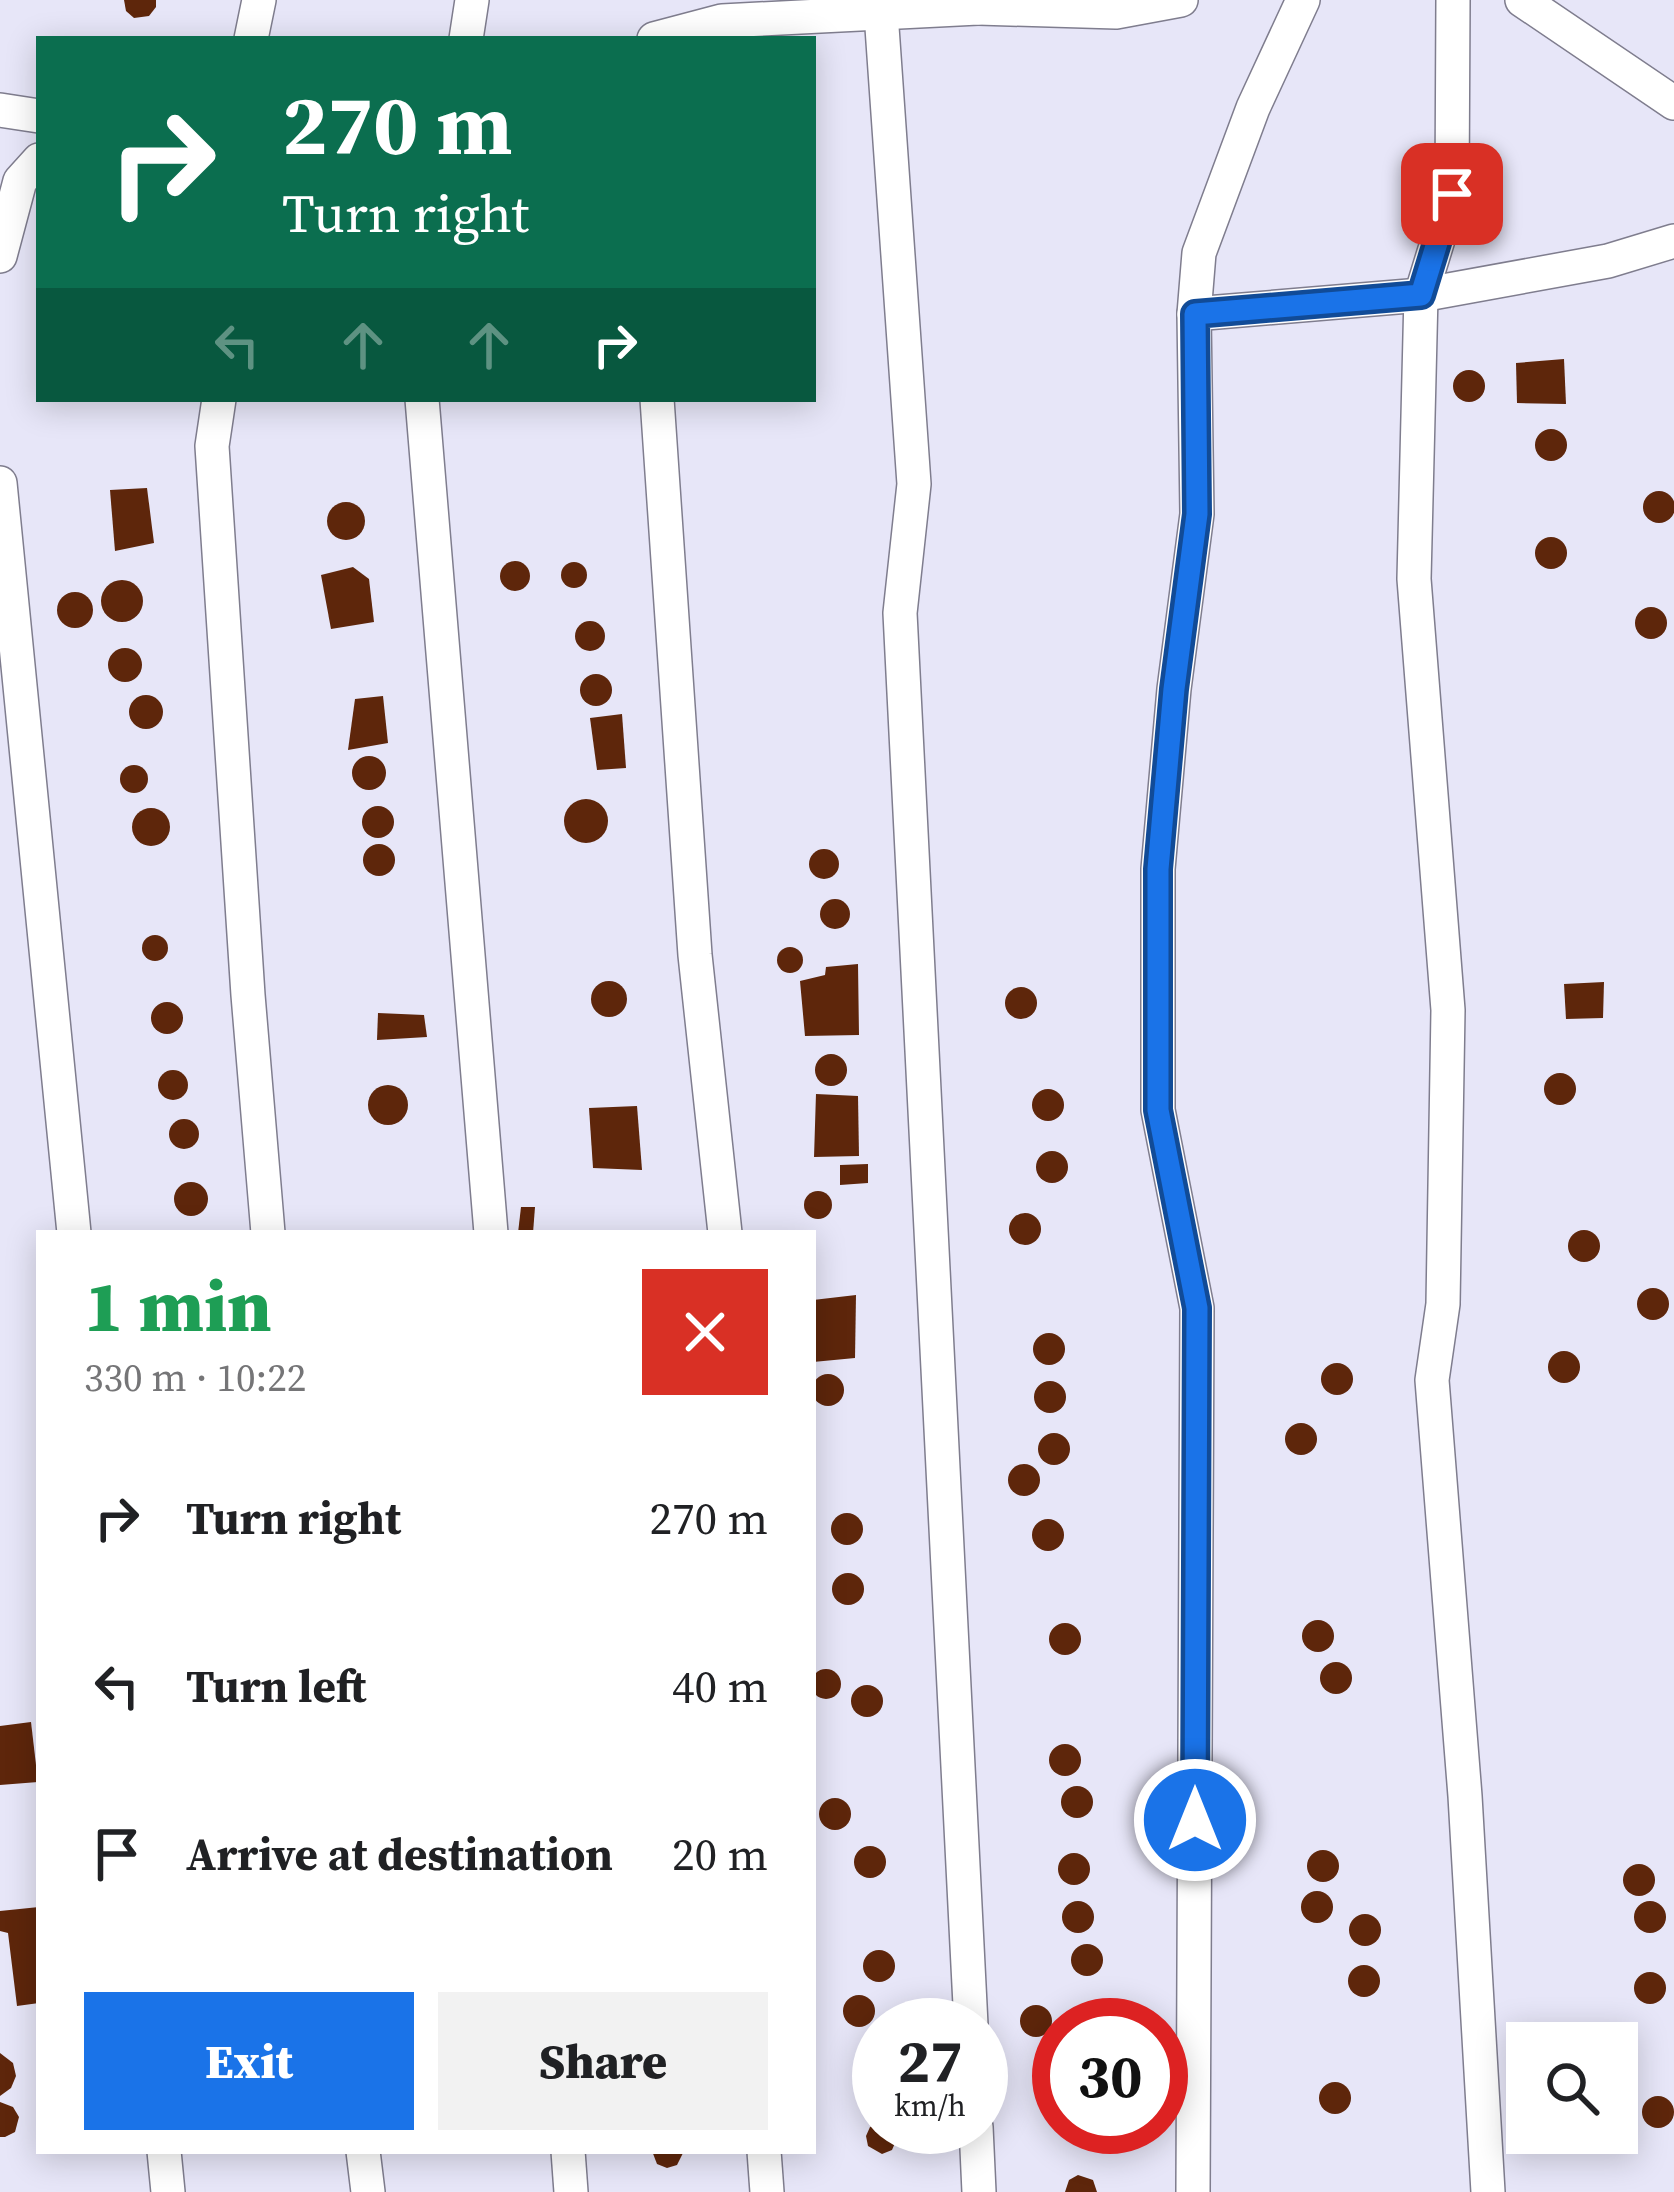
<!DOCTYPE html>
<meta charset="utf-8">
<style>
body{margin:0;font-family:"Source Serif 4",serif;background:#f2f2f2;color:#202124;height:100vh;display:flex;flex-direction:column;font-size:45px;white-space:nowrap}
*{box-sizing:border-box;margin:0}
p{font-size:39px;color:#757577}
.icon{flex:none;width:66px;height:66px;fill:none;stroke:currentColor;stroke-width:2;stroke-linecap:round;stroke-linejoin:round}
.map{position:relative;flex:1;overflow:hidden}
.panel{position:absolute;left:36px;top:1230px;width:780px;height:924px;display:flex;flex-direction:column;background:#fff;border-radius:0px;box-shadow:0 6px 30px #0003}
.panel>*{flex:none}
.guide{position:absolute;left:36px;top:36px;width:780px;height:366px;border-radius:0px;box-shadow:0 6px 30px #0003;background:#0b6e4f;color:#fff;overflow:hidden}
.controls{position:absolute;left:1506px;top:2022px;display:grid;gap:24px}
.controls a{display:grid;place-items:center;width:132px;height:132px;border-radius:0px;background:#fff;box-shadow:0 6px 30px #0003;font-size:60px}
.speed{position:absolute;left:852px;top:1998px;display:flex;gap:24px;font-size:60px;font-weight:700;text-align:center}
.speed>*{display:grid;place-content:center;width:156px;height:156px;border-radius:50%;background:#fff;box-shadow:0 6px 30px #0003;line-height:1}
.speed small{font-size:30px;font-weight:400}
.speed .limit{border:18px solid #d22;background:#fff;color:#111}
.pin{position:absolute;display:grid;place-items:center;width:102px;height:102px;color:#fff;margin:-51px;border-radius:24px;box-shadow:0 6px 18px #0006}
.me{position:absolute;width:132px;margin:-66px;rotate:0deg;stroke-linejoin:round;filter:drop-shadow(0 0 9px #0008)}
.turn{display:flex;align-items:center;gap:42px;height:252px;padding:0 48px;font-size:54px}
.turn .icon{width:156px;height:156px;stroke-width:2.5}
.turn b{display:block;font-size:84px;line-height:102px}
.lanes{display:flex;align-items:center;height:114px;padding:0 48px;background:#0003;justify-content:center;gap:60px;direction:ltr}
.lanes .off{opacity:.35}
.round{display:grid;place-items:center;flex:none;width:126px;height:126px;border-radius:0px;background:#f2f2f2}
.summary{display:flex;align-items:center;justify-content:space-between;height:204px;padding:0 48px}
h1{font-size:72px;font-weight:800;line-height:90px;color:#1e9e55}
.cta{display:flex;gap:24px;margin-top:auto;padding:24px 48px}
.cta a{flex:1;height:138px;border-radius:0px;background:#1a73e8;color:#fff;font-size:48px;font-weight:800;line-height:138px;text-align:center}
.cta a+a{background:#f2f2f2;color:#202124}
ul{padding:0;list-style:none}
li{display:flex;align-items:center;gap:36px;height:168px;padding:0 48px}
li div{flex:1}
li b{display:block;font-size:45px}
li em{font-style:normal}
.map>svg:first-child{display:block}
.building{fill:#5e260b}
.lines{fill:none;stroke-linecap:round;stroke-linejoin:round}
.minor-casing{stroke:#7f7d8e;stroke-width:36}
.minor{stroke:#fff;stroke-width:33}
.route-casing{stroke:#114b97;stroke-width:30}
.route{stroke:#1a73e8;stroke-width:21}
</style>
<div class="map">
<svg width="1674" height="2192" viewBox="0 0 1674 2192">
<rect width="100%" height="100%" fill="#e7e6f8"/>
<g class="building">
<polygon points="124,0 156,0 156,7 149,16 134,18 126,11"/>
<polygon points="1564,359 1566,404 1517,403 1516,363"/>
<circle cx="1469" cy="386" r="16"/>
<circle cx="1551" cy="445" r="16"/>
<polygon points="147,488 154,543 115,551 110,490"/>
<circle cx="1659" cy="507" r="16"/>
<circle cx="346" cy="521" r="19"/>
<circle cx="1551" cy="553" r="16"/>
<circle cx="515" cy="576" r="15"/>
<circle cx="574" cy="575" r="13"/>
<polygon points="353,567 369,579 374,622 331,629 321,575"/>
<circle cx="122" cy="601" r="21"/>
<circle cx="75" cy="610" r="18"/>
<circle cx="1651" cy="623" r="16"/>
<circle cx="590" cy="636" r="15"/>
<circle cx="125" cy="665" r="17"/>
<circle cx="596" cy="690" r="16"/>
<circle cx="146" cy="712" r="17"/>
<polygon points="383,696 388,743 348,750 355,699"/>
<polygon points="622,714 626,768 597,770 590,718"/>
<circle cx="369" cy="773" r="17"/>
<circle cx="134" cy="779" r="14"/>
<circle cx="586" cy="821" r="22"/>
<circle cx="378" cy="822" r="16"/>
<circle cx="151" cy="827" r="19"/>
<circle cx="379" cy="860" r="16"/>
<circle cx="824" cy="864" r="15"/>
<circle cx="835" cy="914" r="15"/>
<circle cx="155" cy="948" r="13"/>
<circle cx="790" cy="960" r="13"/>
<polygon points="858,964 859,1035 805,1036 800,981 825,975 826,967"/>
<circle cx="609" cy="999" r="18"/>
<polygon points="1604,982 1603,1018 1566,1019 1564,984"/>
<circle cx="1021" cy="1003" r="16"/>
<circle cx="167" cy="1018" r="16"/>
<polygon points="378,1013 424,1015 427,1037 377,1040"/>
<circle cx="831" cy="1070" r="16"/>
<circle cx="173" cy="1085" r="15"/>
<circle cx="1560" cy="1089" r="16"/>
<circle cx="388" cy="1105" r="20"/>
<circle cx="1048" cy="1105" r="16"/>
<polygon points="816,1094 858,1096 859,1156 814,1157"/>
<polygon points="637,1106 642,1170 593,1168 589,1108"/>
<circle cx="184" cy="1134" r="15"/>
<circle cx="1052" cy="1167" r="16"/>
<polygon points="868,1164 868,1183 840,1185 840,1165"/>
<circle cx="191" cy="1199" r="17"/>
<circle cx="818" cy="1205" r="14"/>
<polygon points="521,1207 535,1207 533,1233 518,1233"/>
<circle cx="1025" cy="1229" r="16"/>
<circle cx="1584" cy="1246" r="16"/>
<circle cx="1653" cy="1304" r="16"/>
<polygon points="856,1295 855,1358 813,1362 813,1300"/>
<circle cx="1049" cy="1349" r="16"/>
<circle cx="1564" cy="1367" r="16"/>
<circle cx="1337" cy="1379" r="16"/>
<circle cx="828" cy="1390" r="16"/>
<circle cx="1050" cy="1397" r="16"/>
<circle cx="1301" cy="1439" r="16"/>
<circle cx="1054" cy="1449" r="16"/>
<circle cx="1024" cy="1480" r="16"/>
<circle cx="847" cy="1529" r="16"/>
<circle cx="1048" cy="1535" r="16"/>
<circle cx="848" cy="1589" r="16"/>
<circle cx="1318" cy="1636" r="16"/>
<circle cx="1065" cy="1639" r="16"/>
<circle cx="1336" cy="1678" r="16"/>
<circle cx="826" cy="1684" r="15"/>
<circle cx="867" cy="1701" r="16"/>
<polygon points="31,1722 38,1782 0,1785 0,1726"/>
<circle cx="1065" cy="1760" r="16"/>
<circle cx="1077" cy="1802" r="16"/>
<circle cx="835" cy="1814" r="16"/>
<circle cx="870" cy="1862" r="16"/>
<circle cx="1323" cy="1866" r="16"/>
<circle cx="1074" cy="1869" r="16"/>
<circle cx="1639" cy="1880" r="16"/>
<circle cx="1317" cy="1907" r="16"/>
<circle cx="1078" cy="1917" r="16"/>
<circle cx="1650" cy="1917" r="16"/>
<polygon points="39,1907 39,2003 17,2006 8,1933 0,1931 0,1911"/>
<circle cx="1365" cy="1930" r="16"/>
<circle cx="1087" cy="1960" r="16"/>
<circle cx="879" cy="1966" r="16"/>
<circle cx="1364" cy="1981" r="16"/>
<circle cx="1650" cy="1988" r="16"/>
<circle cx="859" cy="2011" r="16"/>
<circle cx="1036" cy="2021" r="16"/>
<polygon points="0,2053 13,2063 16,2076 11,2088 0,2096"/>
<polygon points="879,2068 879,2100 876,2101 863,2093 861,2083 865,2073"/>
<circle cx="1335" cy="2098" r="16"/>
<circle cx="1658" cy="2112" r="16"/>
<polygon points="0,2102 13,2107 19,2117 15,2132 5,2137 0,2137"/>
<polygon points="879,2122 879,2127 894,2127 898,2136 892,2150 882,2154 868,2146 866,2136 870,2127"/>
<polygon points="652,2151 684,2151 677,2165 667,2168 657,2164"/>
<polygon points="1078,2175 1093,2180 1097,2192 1065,2192 1069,2180"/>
</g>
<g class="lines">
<g class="minor-casing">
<g id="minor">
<polyline points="968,0 978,8 1116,12 1181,0"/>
<polyline points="1453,0 1452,194 1421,295 1414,579 1448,1010 1443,1304 1432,1380 1465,1796 1488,2192"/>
<polyline points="1522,0 1674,103"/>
<polyline points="881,13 914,484 900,613 971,2025"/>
<polyline points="251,39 259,0"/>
<polyline points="466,39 472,0"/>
<polyline points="654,39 722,21 978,8"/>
<polyline points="0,110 39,116"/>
<polyline points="0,256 20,181 39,160"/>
<polyline points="1194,314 1421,295 1608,261 1674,241"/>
<polyline points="219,399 212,446 248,995 268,1233"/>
<polyline points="422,399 491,1233"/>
<polyline points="657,399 695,955 725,1233"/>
<polyline points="0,483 74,1233"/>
<polyline points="976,2127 979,2192"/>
<polyline points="164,2151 168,2192"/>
<polyline points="363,2151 368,2192"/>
<polyline points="568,2151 571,2192"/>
<polyline points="764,2151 767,2192"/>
<polyline points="1193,2192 1197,1308 1158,1110 1158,869 1174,689 1197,514 1194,314 1199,253 1253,108 1303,0"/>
</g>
</g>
<use href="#minor" class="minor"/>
</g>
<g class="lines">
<g class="route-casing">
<polyline id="route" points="1195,1820 1197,1308 1158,1110 1158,869 1174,689 1197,514 1195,314 1421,295 1452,194"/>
</g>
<use href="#route" class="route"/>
</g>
</svg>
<div class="controls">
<a><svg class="icon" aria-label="search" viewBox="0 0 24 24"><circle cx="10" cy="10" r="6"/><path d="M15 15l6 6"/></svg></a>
</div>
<div class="speed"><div>27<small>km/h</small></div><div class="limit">30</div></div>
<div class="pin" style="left:1452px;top:194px;background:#d93025"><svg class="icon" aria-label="arrive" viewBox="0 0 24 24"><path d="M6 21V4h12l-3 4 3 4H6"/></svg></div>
<svg class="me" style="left:1195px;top:1820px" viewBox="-20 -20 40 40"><circle r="17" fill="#1a73e8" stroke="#fff" stroke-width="3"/><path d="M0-11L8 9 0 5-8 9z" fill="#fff"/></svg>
<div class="guide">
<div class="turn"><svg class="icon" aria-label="right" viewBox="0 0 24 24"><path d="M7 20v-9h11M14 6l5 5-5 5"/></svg><div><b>270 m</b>Turn right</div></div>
<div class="lanes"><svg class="icon off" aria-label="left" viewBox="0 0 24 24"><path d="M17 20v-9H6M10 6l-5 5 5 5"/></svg><svg class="icon off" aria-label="ahead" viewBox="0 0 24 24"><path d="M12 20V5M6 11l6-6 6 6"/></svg><svg class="icon off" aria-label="ahead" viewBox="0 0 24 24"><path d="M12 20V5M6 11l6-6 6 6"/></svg><svg class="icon" aria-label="right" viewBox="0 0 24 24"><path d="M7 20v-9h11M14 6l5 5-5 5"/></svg></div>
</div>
<section class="panel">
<div class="summary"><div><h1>1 min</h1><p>330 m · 10:22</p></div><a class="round" style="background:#d93025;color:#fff"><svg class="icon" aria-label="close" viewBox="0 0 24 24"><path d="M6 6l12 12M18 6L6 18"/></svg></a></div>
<ul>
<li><svg class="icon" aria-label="right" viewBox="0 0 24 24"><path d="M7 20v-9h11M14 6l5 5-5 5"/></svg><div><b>Turn right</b></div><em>270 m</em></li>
<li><svg class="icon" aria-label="left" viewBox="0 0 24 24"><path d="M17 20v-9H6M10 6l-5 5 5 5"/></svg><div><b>Turn left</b></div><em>40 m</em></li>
<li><svg class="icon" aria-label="arrive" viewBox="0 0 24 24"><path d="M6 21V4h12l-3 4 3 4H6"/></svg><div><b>Arrive at destination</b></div><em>20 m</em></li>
</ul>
<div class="cta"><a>Exit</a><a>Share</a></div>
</section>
</div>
